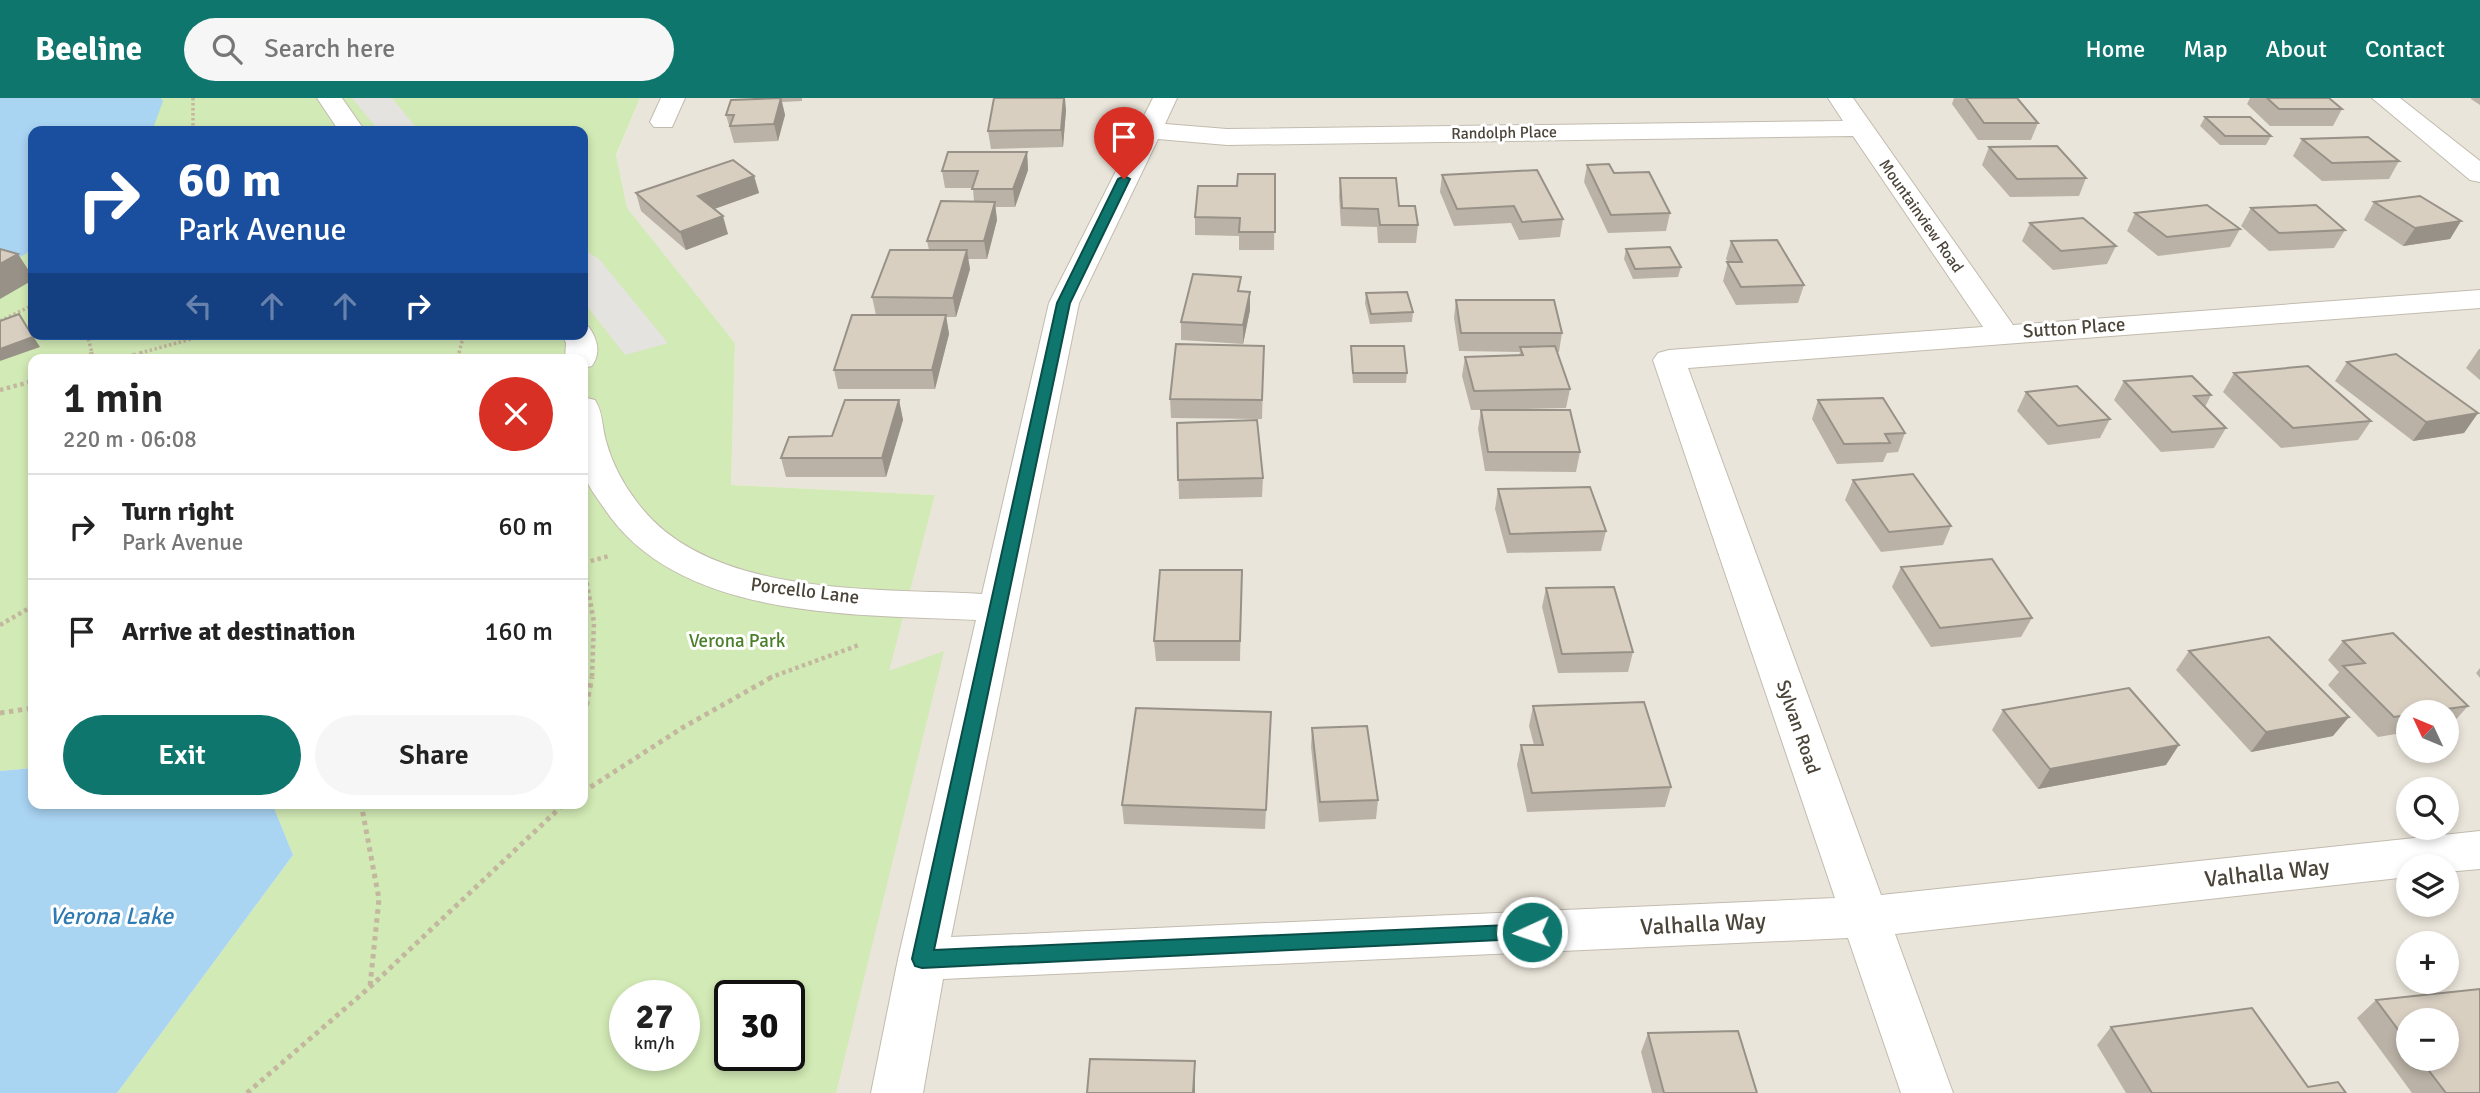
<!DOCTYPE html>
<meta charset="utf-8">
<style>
body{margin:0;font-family:Signika,sans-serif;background:#f6f6f6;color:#222;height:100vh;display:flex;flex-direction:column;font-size:26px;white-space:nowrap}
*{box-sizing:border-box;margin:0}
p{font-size:23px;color:#767676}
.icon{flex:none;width:38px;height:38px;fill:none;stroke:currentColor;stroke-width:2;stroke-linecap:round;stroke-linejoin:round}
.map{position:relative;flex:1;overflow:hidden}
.side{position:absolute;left:28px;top:256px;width:560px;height:455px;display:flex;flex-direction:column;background:#fff;border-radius:14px;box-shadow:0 4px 10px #0003}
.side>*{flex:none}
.top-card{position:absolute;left:28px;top:28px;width:560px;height:214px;border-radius:14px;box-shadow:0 4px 10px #0003;background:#1a4fa0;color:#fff;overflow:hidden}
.needle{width:46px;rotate:314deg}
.buttons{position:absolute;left:2396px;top:602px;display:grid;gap:14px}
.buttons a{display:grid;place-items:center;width:63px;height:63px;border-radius:50%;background:#fff;box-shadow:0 4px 10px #0003;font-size:35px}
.speed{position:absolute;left:609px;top:882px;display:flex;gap:14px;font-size:35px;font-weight:700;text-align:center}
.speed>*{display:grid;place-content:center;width:91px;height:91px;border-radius:50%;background:#fff;box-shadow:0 4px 10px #0003;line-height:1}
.speed small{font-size:18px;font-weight:400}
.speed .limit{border:4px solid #111;border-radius:10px;background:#fff;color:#111}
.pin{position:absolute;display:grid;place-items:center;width:60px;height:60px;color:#fff;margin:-72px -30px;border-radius:50% 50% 50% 0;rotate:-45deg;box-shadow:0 0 7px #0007}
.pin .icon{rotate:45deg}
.me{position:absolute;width:77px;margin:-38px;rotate:267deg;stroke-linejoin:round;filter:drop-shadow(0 0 5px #0008)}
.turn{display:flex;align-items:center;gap:24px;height:147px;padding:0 35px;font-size:32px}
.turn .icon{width:91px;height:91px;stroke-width:2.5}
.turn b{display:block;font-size:49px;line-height:60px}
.lanes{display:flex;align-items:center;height:66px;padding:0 35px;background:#0003;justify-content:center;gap:35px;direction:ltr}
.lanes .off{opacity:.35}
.round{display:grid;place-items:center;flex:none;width:74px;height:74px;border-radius:37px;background:#f6f6f6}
.summary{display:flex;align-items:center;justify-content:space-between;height:119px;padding:0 35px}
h1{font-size:42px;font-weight:600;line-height:52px}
.primary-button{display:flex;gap:14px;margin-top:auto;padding:14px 35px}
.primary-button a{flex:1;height:80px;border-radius:42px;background:#0f766e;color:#fff;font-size:28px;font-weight:600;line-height:80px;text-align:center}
.primary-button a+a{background:#f6f6f6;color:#222}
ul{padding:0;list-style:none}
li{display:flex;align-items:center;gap:21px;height:105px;padding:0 35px;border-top:2px solid #e0e0e0}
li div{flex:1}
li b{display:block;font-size:26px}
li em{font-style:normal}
header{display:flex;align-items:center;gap:42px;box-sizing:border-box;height:98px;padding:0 35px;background:#0f766e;color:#fff}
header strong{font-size:33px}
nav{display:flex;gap:38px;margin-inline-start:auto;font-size:24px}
.search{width:490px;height:63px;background:#f6f6f6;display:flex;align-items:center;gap:18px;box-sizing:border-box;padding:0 24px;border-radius:38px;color:#767676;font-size:26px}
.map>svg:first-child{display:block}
.residential{fill:#eae5da;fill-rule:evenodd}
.green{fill:#d2eab5;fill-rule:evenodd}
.parking{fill:#e5e3e0}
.water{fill:#a9d4f2}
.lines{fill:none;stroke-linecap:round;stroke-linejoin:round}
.minor-casing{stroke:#c2bbae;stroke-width:2}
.path-far2{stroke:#c4b79f;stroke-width:3.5;stroke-dasharray:2.5 2.5;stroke-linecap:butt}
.path-far1{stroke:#c4b79f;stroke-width:4.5;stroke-dasharray:3.5 3.5;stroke-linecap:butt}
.path{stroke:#c4b79f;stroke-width:5;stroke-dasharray:4.5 4.5;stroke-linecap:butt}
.minor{fill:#fff;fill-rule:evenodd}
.wall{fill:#bab2a6;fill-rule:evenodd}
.shaded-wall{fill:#979187}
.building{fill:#d8cfc1;stroke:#979187;stroke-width:2}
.route{fill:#0f766e;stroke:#0a4d48;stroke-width:2}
.labels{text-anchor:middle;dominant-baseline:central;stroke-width:6;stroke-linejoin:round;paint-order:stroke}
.far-street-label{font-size:16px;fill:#4b4439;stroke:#fff}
.street-label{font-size:19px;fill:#4b4439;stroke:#fff}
.park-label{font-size:19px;fill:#4a7f2a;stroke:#fff}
.near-street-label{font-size:23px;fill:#4b4439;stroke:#fff}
.near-water-label{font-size:24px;font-style:italic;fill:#2e7ab2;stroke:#fff}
</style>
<header>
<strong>Beeline</strong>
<div class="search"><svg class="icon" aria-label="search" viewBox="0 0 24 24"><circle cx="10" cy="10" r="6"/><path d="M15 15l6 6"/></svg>Search here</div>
<nav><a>Home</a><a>Map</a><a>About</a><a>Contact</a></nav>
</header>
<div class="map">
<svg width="2480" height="995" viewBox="0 0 2480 995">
<rect width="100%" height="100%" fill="#f6f3ec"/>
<path class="residential" d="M640 0H2480V995H776L789 957V946L935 397 731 387 735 245 627 111 616 58ZM2408 614H2446V653H2408ZM2408 691H2446V730H2408ZM2408 768H2446V807H2408ZM2408 845H2446V884H2408ZM2408 922H2446V961H2408Z"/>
<path class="green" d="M161 0H640L616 57 627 110 735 245 731 387 935 397 889 573 944 553 836 995H117L293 757 272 705H583V261H33V670L0 673V167L5 168 33 151V236H583V33H152ZM625 898H684V957H625ZM730 898H789V957H730Z"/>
<g class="parking">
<polygon points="352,0 392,0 419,33 379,33"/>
<polygon points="583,151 599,161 668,245 625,257 583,203"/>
</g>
<g class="water">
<polygon points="0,0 161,0 163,3 152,33 33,33 33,151 5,169 0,167"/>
<polygon points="33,670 33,705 272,705 293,757 117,995 0,995 0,673"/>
</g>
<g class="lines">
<g class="minor-casing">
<g id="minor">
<polygon points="317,0 342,0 365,33 339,33"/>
<polygon points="661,0 685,0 672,29 654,29 650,24"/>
<path d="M1153 0H1177L1165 26 1227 31 1843 23 1828 0H1853L2013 227 2480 192V210L1688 270 1881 797 2480 733V771L2446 774V768H2408V779L1895 836 1953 995H1901L1848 840 943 881 923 995H871L898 861 976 522C856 516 678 523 604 410 597 400 586 386 583 373 578 351 583 322 583 299L595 302C603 314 602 329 606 343 612 365 623 386 637 404 707 500 876 490 982 496L1049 205ZM1853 38 1983 229 1669 252 1658 255 1653 262 1835 800 951 839 1079 205 1158 41 1227 47Z"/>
<polygon points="2372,0 2400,0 2480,63 2480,84 2470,82"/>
<path d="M583 228 589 229C598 242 601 255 592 268L583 270V261H565L566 245 562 236H583Z"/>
</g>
</g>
<g class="path-far2">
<polyline points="193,0 193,33"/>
<polyline points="0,223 33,207"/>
<polyline points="87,236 92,255"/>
<polyline points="140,255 210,236"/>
<polyline points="459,255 464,236"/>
</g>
<g class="path-far1">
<polyline points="91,254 93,261"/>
<polyline points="119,261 146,254"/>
<polyline points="457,261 459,254"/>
<polyline points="0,292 33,283"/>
<polyline points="583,464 594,524 592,580"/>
<polyline points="584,465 609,458"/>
<polyline points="0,527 33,508"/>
<polyline points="769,580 859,547"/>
</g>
<g class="path">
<polyline points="0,615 33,610"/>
<polyline points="583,625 592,579"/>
<polyline points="583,694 682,630 772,579"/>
<polyline points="361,705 379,801 370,888"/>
<polyline points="247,995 370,889 565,705"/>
</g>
<use href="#minor" class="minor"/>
</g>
<g class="wall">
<polygon points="753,0 802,0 802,3 782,4 785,17 778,43 734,45 726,17 753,1"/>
<polygon points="1954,0 2017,0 2038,25 2031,42 1978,42 1952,6"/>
<polygon points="2250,0 2329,0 2342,11 2333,28 2270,28 2247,6"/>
<polygon points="2471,0 2480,0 2480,7 2471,1"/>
<polygon points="1066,12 1063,49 991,51 988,33"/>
<polygon points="2205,19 2271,38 2266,47 2220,47 2200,28"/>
<polygon points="2302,41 2399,63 2389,81 2322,83 2293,58"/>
<polygon points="1989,49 2086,80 2079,98 2010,99 1982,67"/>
<polygon points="1027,54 1028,72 1015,109 995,109 997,122 987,161 968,161 970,171 956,219 946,219 949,236 935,291 838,291 834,272 876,217 872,199 929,152 927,143 974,104 973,90 945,90 942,73"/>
<polygon points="1587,67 1614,75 1670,115 1666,133 1608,135 1584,84"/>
<polygon points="1275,76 1274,152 1239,152 1239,138 1195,137 1195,119 1237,88"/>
<polygon points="1442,77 1563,121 1560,139 1519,142 1511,125 1454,128 1440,94"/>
<polygon points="754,78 759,95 714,111 728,136 686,152 641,113 636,95"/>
<polygon points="1340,80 1399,108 1418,127 1416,145 1378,145 1377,129 1341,128 1339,98"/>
<polygon points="2374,104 2461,123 2450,141 2403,148 2364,122"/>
<polygon points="2251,110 2345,132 2334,150 2269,153 2241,128"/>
<polygon points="2135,115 2240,131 2230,149 2158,158 2127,133"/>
<polygon points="2030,125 2116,148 2107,166 2053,172 2022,143"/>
<polygon points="1731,143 1804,187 1798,205 1736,207 1723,183 1728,164 1726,161"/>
<polygon points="1626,151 1681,169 1678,179 1633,181 1624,161"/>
<polygon points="1241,193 1250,212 1243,246 1181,242 1181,224"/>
<polygon points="1366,195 1413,214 1412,224 1370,226 1365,205"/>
<polygon points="1456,202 1562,235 1559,254 1557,254 1570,291 1566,310 1490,312 1580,354 1576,374 1485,373 1478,331 1481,312 1471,312 1462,278 1465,259 1519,257 1520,254 1459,253 1454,220"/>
<polygon points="1264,248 1262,321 1171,320 1170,301"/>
<polygon points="1351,248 1407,275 1406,285 1353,285 1351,258"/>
<polygon points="2479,251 2480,251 2480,282 2466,270"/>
<polygon points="2347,264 2478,315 2464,335 2413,343 2335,283"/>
<polygon points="2234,275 2371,323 2358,342 2281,350 2223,294"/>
<polygon points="2124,283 2211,297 2205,309 2226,330 2214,350 2161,354 2114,302"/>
<polygon points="2026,294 2110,321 2100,340 2048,347 2017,313"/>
<polygon points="899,302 903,322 886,379 786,379 781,360 832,338"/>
<polygon points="1818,302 1905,335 1898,354 1887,355 1883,364 1837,366 1812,321"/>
<polygon points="1177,325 1263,380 1262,399 1179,401"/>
<polygon points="1853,382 1951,428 1943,447 1881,454 1845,402"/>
<polygon points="1498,391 1606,433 1601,453 1507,455 1495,411"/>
<polygon points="1901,469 2032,520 2021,539 1931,549 1892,489"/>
<polygon points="1242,472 1240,563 1156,563 1154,543"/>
<polygon points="1546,490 1633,554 1628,574 1558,575 1542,509"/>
<polygon points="2343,543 2468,608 2451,627 2446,628 2446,614 2408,614 2408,634 2378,639 2328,587 2339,574 2328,562"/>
<polygon points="2189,553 2333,638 2251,654 2176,572"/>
<polygon points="2480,570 2480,580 2476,575"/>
<polygon points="1533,608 1671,689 1665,709 1527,714 1517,667 1521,647 1534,647 1529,628"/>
<polygon points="2003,612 2166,667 2038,691 1992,632"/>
<polygon points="1312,630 1378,702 1376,721 1319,724 1311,649"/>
<polygon points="1270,634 1265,731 1124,726 1122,707"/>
<path d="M2480 891V995H2412L2357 920 2376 902ZM2408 922H2446V961H2408Z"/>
<polygon points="2111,929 2308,989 2346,995 2126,995 2097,947"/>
<polygon points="1648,935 1757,995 1652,995 1641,954"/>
</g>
<g class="shaded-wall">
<polygon points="781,0 785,17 778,43 774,26"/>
<polygon points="1064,0 1065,0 1066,12 1063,49 1061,32"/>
<polygon points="1027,54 1028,72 1015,109 1013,91"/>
<polygon points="754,78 759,95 703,115 698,98"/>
<polygon points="995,104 997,122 987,161 984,143"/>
<polygon points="723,118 728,136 686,152 680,134"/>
<polygon points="2461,123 2450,141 2403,148 2415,130"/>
<polygon points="967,152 970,171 956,219 953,200"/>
<polygon points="18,156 33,179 33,182 0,201 0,166"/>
<polygon points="1250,194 1250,212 1243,246 1243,227"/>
<polygon points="19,216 40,249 0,263 0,251"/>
<polygon points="946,217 949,236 935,291 932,272"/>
<polygon points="899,302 903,322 886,379 882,360"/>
<polygon points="2478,315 2464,335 2413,343 2426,324"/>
<polygon points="2349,619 2333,638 2251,654 2266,634"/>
<polygon points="2179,647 2166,667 2038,691 2050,671"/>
<polygon points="1195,963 1195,995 1193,995"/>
</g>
<g class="building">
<polygon points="781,0 774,26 730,28 734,17 726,17 731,2"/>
<polygon points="994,0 1064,0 1061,32 988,33"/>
<polygon points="1966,0 2017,0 2038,25 1984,25"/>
<polygon points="2267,0 2329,0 2342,11 2279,11"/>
<polygon points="2205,19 2250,19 2271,38 2225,38"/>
<polygon points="2368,39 2399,63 2332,65 2302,41"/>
<polygon points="2057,48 2086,80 2017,81 1989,49"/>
<polygon points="948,54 1027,54 1013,91 972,91 978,73 942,73"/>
<polygon points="733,62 754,78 698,98 723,118 680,134 636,95"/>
<polygon points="1609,66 1614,75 1649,74 1670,115 1611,117 1587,67"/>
<polygon points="1537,72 1563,121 1522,124 1514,108 1457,111 1442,77"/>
<polygon points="1238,76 1275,76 1275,134 1239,134 1240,120 1195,119 1198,88 1237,88"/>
<polygon points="1340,80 1396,80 1399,108 1415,108 1418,127 1380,127 1378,111 1342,110"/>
<polygon points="2420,98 2461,123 2415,130 2374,104"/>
<polygon points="941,103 995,104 984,143 927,143"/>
<polygon points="2207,107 2240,131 2167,139 2135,115"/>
<polygon points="2316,107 2345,132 2279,135 2251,110"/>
<polygon points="2083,120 2116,148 2061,153 2030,125"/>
<polygon points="1777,142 1804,187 1741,189 1727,164 1742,164 1731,143"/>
<polygon points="1670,149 1681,169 1635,171 1626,151"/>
<polygon points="0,151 18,156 0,166"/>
<polygon points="890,152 967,152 953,200 872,199"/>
<polygon points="1193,176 1241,179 1238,193 1250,194 1243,227 1181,224"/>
<polygon points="1407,194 1413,214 1371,216 1366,195"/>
<polygon points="1456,202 1554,202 1562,235 1461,235"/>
<polygon points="19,216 33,239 0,251 0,223"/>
<polygon points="852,217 946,217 932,272 834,272"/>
<polygon points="1176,246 1264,248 1262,302 1170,301"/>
<polygon points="1351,248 1404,248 1407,275 1353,275"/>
<polygon points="1555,248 1570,291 1474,293 1465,259 1523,257 1520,249"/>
<polygon points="2396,256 2478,315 2426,324 2347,264"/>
<polygon points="2308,268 2371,323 2293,330 2234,275"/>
<polygon points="2192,278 2211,297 2194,298 2226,330 2172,334 2124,283"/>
<polygon points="2077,288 2110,321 2058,328 2026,294"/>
<polygon points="1883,300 1905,335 1885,336 1890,345 1844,346 1818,302"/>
<polygon points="845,302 899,302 882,360 781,360 789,339 832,338"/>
<polygon points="1481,312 1570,312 1580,354 1488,354"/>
<polygon points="1257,322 1263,380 1178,382 1177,325"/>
<polygon points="1913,376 1951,428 1889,434 1853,382"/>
<polygon points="1590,389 1606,433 1510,436 1498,391"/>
<polygon points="1992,461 2032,520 1940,530 1901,469"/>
<polygon points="1160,472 1242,472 1240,543 1154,543"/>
<polygon points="1614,489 1633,554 1562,556 1546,490"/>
<polygon points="2393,535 2468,608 2426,614 2408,614 2408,617 2394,619 2343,568 2365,565 2343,543"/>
<polygon points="2269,539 2349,619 2266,634 2189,553"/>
<polygon points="2129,590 2179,647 2050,671 2003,612"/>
<polygon points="1644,604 1671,689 1532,695 1521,647 1543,647 1533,608"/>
<polygon points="1136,610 1271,614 1266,712 1122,707"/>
<polygon points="1367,628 1378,702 1320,704 1312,630"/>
<polygon points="2480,891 2480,995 2446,995 2420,961 2446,961 2446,922 2408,922 2408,945 2376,902"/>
<polygon points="2252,910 2308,989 2338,984 2346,995 2152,995 2111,929"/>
<polygon points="1738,933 1757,995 1664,995 1648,935"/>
<polygon points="1090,961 1195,963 1193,995 1087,995"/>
</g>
<polygon class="route" points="1124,78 1130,81 1070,205 934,852 1532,826 1539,828 1542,834 1539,840 922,870 915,868 912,861 1057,205 1118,81"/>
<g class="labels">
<g class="far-street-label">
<text transform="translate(1504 35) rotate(-1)">Randolph Place</text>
<text transform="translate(1921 118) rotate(55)">Mountainview Road</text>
</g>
<g class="street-label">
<text transform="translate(2074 230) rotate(-4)">Sutton Place</text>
<text transform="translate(805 493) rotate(7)">Porcello Lane</text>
<text transform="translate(1798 629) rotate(71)">Sylvan Road</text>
</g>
<g class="park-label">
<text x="737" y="543">Verona Park</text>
</g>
<g class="near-street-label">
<text transform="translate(2267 775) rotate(-6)">Valhalla Way</text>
<text transform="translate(1703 826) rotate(-3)">Valhalla Way</text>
</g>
<g class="near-water-label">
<text x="111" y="818">Verona Lake</text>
</g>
</g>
</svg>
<div class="buttons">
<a><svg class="needle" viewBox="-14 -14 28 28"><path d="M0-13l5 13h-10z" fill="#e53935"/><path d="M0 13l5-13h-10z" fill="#767676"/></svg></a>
<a><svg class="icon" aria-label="search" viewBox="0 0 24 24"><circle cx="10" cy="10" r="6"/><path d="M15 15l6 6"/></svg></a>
<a><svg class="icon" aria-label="layers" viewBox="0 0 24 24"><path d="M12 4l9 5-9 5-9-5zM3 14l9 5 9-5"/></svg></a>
<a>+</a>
<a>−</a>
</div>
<div class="speed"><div>27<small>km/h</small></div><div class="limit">30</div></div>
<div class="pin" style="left:1124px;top:81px;background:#d93025"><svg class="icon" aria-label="arrive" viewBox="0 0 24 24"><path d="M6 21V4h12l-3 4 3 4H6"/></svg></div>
<svg class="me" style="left:1532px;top:834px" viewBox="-20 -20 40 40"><circle r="17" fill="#0f766e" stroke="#fff" stroke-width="3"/><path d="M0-11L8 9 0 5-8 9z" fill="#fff"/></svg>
<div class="top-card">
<div class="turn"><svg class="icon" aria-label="right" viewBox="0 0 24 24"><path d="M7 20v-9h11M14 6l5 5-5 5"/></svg><div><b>60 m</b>Park Avenue</div></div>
<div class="lanes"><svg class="icon off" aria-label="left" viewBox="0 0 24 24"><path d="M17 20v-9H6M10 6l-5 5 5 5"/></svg><svg class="icon off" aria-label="ahead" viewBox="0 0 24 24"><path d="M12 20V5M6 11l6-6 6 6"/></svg><svg class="icon off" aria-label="ahead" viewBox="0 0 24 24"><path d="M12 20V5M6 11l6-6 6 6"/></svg><svg class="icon" aria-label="right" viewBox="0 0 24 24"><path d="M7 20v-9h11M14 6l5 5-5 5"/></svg></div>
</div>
<section class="side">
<div class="summary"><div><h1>1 min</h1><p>220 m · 06:08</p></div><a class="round" style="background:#d93025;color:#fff"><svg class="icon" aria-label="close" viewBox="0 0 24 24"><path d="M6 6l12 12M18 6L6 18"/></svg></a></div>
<ul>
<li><svg class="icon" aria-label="right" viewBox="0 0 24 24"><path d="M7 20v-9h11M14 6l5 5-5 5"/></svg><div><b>Turn right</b><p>Park Avenue</p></div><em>60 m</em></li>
<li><svg class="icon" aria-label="arrive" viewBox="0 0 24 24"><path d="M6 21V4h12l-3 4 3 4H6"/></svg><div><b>Arrive at destination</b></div><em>160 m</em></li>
</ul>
<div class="primary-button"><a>Exit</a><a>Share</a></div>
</section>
</div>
